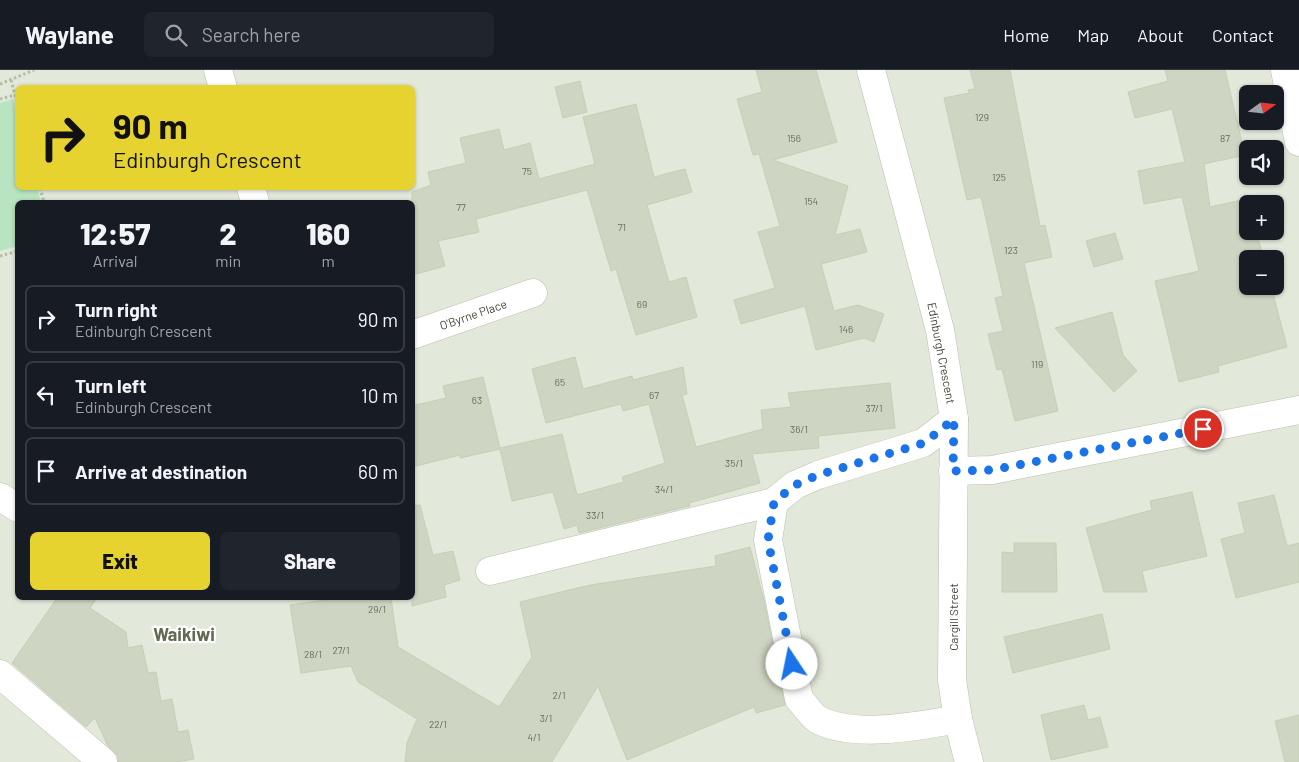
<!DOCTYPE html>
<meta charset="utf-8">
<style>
body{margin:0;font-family:Barlow,sans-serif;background:#20242c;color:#f1f3f6;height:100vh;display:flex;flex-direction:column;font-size:19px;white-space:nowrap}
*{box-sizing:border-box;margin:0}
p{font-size:16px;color:#9ea1a6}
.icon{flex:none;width:28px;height:28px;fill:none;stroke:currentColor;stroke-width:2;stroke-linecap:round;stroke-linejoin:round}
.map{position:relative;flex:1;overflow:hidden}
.details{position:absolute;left:15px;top:130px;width:400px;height:400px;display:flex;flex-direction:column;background:#171b24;border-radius:8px;box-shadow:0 1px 4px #0004}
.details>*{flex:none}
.top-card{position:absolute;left:15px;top:15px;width:400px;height:105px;border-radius:8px;box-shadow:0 1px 4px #0004;background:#e7d330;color:#111;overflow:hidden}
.needle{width:32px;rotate:75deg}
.tools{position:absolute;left:1239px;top:15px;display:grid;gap:10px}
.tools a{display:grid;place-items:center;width:45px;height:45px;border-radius:8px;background:#171b24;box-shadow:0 1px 4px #0004;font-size:25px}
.pin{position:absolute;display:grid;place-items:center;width:42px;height:42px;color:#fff;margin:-21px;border:2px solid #fff;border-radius:50%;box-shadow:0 1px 5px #0007}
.me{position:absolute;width:55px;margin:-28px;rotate:349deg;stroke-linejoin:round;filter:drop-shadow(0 0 4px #0008)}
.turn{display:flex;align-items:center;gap:18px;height:105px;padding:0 15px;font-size:22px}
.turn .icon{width:65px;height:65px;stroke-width:2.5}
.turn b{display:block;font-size:35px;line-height:42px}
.eta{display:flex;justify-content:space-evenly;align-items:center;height:85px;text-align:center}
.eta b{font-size:30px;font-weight:800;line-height:35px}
.primary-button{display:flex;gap:10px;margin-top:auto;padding:10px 15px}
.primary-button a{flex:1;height:58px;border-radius:8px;background:#e7d330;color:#111;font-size:20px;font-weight:800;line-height:58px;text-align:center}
.primary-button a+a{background:#20242c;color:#f1f3f6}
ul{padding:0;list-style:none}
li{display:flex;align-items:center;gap:15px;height:68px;margin:0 10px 8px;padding:0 5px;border:2px solid #363941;border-radius:8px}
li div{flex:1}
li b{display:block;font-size:19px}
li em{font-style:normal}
header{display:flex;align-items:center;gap:30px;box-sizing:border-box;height:70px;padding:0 25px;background:#171b24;border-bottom:1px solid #363941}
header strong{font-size:24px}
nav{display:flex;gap:28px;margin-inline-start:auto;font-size:18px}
.search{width:350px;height:45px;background:#20242c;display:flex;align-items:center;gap:12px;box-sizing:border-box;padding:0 18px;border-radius:8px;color:#9ea1a6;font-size:19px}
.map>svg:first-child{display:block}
.residential{fill:#e2e8da;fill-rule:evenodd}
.green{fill:#b8e4c1}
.building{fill:#ced5c2;stroke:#c6cfb5}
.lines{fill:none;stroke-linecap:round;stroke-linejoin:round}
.minor-casing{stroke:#b9bfae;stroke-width:29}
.path{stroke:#b4bfa1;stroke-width:3;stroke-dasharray:2.5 2.5;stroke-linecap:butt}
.minor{stroke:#fff;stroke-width:28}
.route{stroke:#1a73e8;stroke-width:9;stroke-dasharray:0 16.2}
.labels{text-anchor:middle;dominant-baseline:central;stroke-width:4.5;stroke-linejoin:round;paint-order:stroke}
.number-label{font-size:10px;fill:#666b5c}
.street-label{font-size:12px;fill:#43483a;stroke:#fff}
.district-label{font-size:18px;font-weight:bold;fill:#626a52;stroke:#fff}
</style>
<header>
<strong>Waylane</strong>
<div class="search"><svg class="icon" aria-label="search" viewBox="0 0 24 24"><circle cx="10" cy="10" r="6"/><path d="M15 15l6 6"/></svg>Search here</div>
<nav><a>Home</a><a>Map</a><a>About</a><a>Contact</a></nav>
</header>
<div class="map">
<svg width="1299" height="692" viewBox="0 0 1299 692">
<rect width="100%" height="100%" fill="#f0f4eb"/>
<path class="residential" d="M0 0H1299V692H0ZM18 18H412V118H18ZM1248 24H1275V51H1248ZM1248 79H1275V106H1248ZM18 132H412V528H18ZM1248 134H1275V161H1248ZM1248 189H1275V216H1248Z"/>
<polygon class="green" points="13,29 17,47 18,118 37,118 41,132 18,132 17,176 0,181 0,33"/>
<g class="building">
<polygon points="756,0 816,0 837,72 773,90 848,116 835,165 860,159 867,182 821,194 834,241 858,235 884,244 874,272 864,268 816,280 805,236 741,254 734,230 775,218 758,162 780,156 759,84 753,85 737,29 762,22"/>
<polygon points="970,0 1010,0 1040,156 1045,155 1052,187 1024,193 1058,341 1015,351 1002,299 997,300 988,264 1003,261 995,228 1003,226 981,127 967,130 944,28 969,23 968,20 975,19"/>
<polygon points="1165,0 1225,0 1245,85 1204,94 1210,137 1251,128 1252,134 1248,134 1248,161 1256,161 1264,189 1248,189 1248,216 1271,216 1287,277 1218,296 1219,302 1179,312 1155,211 1199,201 1182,127 1144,134 1138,101 1185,92 1172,39 1135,48 1128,22 1168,11"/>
<polygon points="580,11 587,42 563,48 555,17"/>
<polygon points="636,34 654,107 685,99 692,122 647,135 669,212 686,207 697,247 636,265 616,199 611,201 587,120 476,149 479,162 438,171 445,196 412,205 412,122 431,115 428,102 466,93 460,68 499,59 504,80 530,73 539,109 595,94 583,47"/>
<polygon points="1115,163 1123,189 1094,197 1086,171"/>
<polygon points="1112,242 1123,285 1137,301 1114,322 1055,258"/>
<polygon points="575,287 583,319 632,306 633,310 683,297 687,324 682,325 696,377 763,359 761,340 791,337 788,323 890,313 895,358 818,366 819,378 752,384 760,413 689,433 690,436 681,438 579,463 577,455 564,459 553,422 512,431 500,379 460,388 460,385 412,397 412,336 446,328 443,316 483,307 500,378 562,364 577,425 624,412 622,407 665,393 649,334 623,341 621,334 546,353 532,299"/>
<polygon points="1192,422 1207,486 1142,501 1147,522 1104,522 1086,458 1152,440 1150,431"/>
<polygon points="1274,425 1287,476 1299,473 1299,512 1236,528 1221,469 1245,463 1238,433"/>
<polygon points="420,435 433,485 453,481 460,510 444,515 446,527 412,536 412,436"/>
<polygon points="1014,473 1056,473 1057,522 1002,522 1002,482 1014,483"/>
<polygon points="750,477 764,530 785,635 756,643 754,637 627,690 598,616 552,692 405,692 407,673 417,649 358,612 351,596 301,603 290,535 338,528 391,528 398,577 499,637 532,587 520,532 590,515 716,496 715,486"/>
<polygon points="57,528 97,528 90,538 126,562 128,578 142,575 148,603 156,602 161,631 172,629 178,662 188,660 194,689 177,692 118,692 118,686 108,676 95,648 86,657 12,593"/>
<polygon points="1102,544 1110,579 1013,603 1004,567"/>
<polygon points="1084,635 1088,650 1100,647 1108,677 1051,690 1041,645"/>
<polygon points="1299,645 1299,692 1285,692 1275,651"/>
</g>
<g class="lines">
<g class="minor-casing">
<g id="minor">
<polyline points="218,0 223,18"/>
<polyline points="871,0 940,260 954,349 952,610 958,649 969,692"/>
<polyline points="1285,0 1299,72"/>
<polyline points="251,118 255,132"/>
<polyline points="412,265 533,223"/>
<path d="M954 349 923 373 818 405 795 415 774 432 768 470 799 629C805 635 811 645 817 649 852 669 920 656 958 649"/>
<polyline points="953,401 992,400 1299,340"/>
<polyline points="0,427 18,438"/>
<polyline points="490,501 774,432"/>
<polyline points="0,604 103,692"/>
</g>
</g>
<g class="path">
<polyline points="11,10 18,35"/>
<polyline points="0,14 34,0"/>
<polyline points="0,29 15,25"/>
<polyline points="40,118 44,132"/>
<polyline points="0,186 18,181"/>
</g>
<use href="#minor" class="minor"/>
</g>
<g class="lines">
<polyline class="route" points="792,594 768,470 774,432 795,415 818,405 924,373 954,349 953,401 992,400 1203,359"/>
</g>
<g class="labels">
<g class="number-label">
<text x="982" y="47">129</text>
<text x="794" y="68">156</text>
<text x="1225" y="68">87</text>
<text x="527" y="101">75</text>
<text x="999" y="107">125</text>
<text x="811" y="131">154</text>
<text x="461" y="137">77</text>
<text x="622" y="157">71</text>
<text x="1011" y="180">123</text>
<text x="642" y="234">69</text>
<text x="846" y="259">146</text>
<text x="1037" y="294">119</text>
<text x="560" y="312">65</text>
<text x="654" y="325">67</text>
<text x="477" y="330">63</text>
<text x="874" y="338">37/1</text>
<text x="799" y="359">36/1</text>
<text x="734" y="393">35/1</text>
<text x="664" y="419">34/1</text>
<text x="595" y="445">33/1</text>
<text x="377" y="539">29/1</text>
<text x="341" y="580">27/1</text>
<text x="313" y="584">28/1</text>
<text x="559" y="625">2/1</text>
<text x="546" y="648">3/1</text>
<text x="438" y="654">22/1</text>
<text x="534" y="667">4/1</text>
</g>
<g class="street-label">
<text transform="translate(473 244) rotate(-19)">O'Byrne Place</text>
<text transform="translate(942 283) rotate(79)">Edinburgh Crescent</text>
<text transform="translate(953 547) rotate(-90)">Cargill Street</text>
</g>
<g class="district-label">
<text x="184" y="564">Waikiwi</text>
</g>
</g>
</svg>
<div class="tools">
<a><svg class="needle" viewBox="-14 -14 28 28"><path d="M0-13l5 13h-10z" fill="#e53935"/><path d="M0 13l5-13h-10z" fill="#9ea1a6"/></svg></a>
<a><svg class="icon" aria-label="sound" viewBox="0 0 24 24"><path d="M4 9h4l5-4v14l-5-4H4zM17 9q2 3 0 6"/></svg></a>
<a>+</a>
<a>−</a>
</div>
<div class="pin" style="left:1203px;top:359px;background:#d93025"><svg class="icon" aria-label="arrive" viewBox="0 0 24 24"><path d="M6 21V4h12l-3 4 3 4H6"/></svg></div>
<svg class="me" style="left:792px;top:594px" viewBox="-20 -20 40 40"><circle r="19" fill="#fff"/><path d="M0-13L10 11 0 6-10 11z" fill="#1a73e8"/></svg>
<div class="top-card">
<div class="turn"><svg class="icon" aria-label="right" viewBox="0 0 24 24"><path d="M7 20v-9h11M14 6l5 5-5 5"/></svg><div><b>90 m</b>Edinburgh Crescent</div></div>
</div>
<section class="details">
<div class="eta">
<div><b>12:57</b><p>Arrival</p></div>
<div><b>2</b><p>min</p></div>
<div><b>160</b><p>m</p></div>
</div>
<ul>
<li><svg class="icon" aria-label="right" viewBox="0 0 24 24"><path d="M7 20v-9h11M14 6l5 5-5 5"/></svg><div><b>Turn right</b><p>Edinburgh Crescent</p></div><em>90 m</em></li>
<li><svg class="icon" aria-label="left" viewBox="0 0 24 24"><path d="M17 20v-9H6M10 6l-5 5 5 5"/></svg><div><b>Turn left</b><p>Edinburgh Crescent</p></div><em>10 m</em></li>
<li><svg class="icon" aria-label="arrive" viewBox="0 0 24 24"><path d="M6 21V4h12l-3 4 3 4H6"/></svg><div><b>Arrive at destination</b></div><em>60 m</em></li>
</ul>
<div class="primary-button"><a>Exit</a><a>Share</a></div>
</section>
</div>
